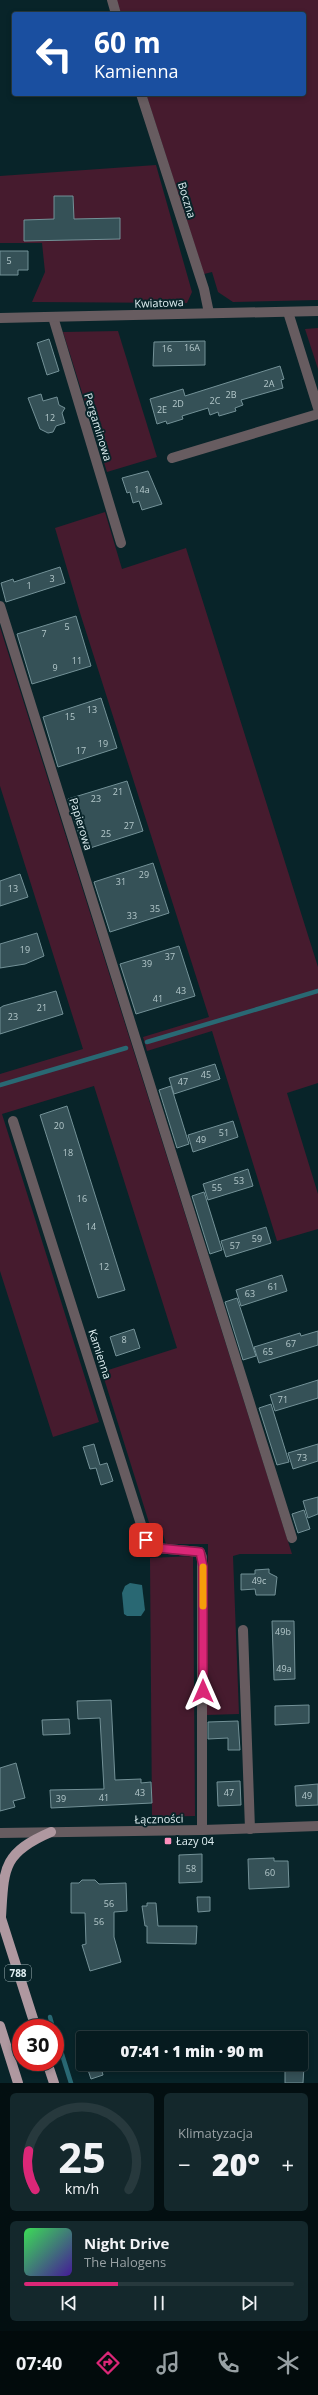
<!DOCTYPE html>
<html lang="pl">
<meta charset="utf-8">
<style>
:root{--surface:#061b1f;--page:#14282c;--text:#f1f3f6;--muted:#98a1a4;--line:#27393d;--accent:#db2777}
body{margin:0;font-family:"Open Sans",sans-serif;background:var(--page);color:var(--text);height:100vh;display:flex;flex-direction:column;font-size:15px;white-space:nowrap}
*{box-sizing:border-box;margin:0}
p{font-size:13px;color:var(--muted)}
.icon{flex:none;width:22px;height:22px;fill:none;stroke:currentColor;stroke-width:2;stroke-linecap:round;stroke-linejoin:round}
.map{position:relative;height:2083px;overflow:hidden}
.details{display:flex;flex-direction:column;gap:10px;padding:10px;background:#030f11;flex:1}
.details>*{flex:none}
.banner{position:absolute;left:12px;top:12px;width:294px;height:84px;border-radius:4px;box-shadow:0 2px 6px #0003,0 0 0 1px var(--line);background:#1a4fa0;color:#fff;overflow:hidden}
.speed{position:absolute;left:12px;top:2019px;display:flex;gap:8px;font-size:20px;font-weight:700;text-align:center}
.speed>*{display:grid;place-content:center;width:52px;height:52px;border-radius:50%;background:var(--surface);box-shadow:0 2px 6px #0003,0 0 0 1px var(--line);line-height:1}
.speed .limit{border:6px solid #d22;background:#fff;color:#111}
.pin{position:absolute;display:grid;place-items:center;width:34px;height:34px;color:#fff;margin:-17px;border-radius:8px;box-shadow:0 2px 6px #0006}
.me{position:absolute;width:44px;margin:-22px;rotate:0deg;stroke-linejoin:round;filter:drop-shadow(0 0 3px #0008)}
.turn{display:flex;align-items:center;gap:14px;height:84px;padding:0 16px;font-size:18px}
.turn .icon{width:52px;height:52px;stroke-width:2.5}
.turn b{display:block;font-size:28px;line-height:34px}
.big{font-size:30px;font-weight:800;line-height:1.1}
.details .card{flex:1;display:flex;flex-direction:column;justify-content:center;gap:6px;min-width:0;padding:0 14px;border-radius:6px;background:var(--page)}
.details .dial{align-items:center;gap:0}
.dial svg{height:104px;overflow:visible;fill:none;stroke:var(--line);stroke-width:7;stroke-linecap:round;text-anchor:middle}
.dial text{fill:var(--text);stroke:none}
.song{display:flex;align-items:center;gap:12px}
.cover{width:48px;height:48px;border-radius:6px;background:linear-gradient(135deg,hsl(130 70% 55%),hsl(260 70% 35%))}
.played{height:4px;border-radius:2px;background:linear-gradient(90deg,var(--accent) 35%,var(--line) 35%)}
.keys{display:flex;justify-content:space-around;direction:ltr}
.heat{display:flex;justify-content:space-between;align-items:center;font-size:22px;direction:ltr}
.details .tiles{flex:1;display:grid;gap:10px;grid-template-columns:1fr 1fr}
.card:last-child{grid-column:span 2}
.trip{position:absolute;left:76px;top:2031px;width:232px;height:40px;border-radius:4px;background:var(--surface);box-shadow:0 2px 6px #0003,0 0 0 1px var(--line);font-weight:800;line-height:40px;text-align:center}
.tab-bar{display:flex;height:64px;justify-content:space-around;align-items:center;background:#020b0c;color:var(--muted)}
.tab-bar .icon{width:28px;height:28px}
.tab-bar .on{color:var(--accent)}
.tab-bar b{font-size:18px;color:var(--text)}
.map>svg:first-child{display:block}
.green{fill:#461b2e}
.water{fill:#296873}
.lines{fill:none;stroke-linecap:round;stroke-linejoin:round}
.stream{stroke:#296873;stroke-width:4.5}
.building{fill:#355157;stroke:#739197}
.minor{stroke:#675c60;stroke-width:10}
.major{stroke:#af98a0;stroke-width:10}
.route-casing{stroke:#8e194d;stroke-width:10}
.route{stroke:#db2777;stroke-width:7}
.slow{stroke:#f59e0b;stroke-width:7}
.poi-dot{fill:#fe8ebc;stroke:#082429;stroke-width:1.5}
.labels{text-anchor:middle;stroke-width:4;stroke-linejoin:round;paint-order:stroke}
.number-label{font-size:9px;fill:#b4c8cb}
.shield{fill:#082429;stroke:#9eb2b6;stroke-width:1}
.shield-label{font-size:10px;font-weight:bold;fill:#dfeff2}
.street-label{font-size:11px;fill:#dfeff2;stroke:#082429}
.poi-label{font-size:11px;fill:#dfeff2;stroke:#082429;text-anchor:start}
</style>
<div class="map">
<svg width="318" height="2083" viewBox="0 0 318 2083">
<rect width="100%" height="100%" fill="#082429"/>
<g class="green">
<path d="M116,0H318V300L233,302L218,292L212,272L204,274L146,94H304V14H121Z"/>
<path d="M156,165L192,292L187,303L32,302L45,272L42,243H0V176Z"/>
<path d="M318,328V369L305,329Z"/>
<path d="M118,331L157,457L107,472L63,332Z"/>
<path d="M105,512L122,569L186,548L318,967V1083L287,1093L318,1194V1229L277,1241L212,1031L147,1051L143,1037L209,1017L81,616L55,528Z"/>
<path d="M0,627L292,1554H240L233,1556L239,1714L206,1715L208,1544H166L161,1528L151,1529L102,1372L177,1348L94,1086L2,1114L99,1422L53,1437L0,1271V1074L83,1049L0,786Z"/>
<path d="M193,1556L195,1816L152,1817L150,1558Z"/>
</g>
<path class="water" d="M130,1583L142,1585L145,1610L141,1616H127L124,1614L122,1593L125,1586Z"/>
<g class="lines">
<g class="stream">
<path d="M147,1042L318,991"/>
<path d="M0,1085L126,1048"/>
<path d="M50,2017L53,2028"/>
<path d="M55,2033L56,2036"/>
<path d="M60,2048L71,2083"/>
</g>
</g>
<g class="building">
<path d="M54,196H73L74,219L120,218V239L24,241V220L54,219Z"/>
<path d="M0,251H28V270H18V275H0Z"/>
<path d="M49,339L59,371L47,375L37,343Z"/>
<path d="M205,341V365L153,366L154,342Z"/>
<path d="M280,366L284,379L281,380L283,388L241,400L243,405L235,408L236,411L219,416L218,412L210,415L208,408L182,416L183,419L167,424L166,421L157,424L150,399L183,389L185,396Z"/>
<path d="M41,394L43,401L57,397L59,405L65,408L62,413L65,423L56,426L53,432L48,433L40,429L28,398Z"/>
<path d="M148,471L162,504L142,510L139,501L133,503L130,492L127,493L122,478Z"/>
<path d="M60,567L65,583L6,602L1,583L13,579L14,582Z"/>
<path d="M76,616L91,666L32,684L17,634Z"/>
<path d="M101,698L117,748L58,767L43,717Z"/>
<path d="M127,781L143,831L84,850L68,799Z"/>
<path d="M153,863L169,913L110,932L94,882Z"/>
<path d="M20,874L28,897L0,906V881Z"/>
<path d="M37,933L44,956L25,964L0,968V944Z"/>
<path d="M179,946L195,996L136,1014L120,964Z"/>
<path d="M56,991L63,1014L0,1034V1008L3,1006Z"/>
<path d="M215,1064L220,1079L174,1094L169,1078Z"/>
<path d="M171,1086L189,1144L177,1148L159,1090Z"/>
<path d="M67,1106L125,1290L98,1298L40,1115Z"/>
<path d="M233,1121L238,1137L193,1152L188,1135Z"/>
<path d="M248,1169L253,1186L208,1200L203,1184Z"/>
<path d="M204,1192L222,1250L210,1254L192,1196Z"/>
<path d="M266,1227L271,1243L226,1257L221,1241Z"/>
<path d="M282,1275L287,1291L241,1306L236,1290Z"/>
<path d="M237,1298L256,1356L243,1360L225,1302Z"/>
<path d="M134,1329L140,1348L116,1356L110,1337Z"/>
<path d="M318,1331V1345L259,1363L254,1347L300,1333L301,1336Z"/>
<path d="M318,1380V1398L275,1411L270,1395Z"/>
<path d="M271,1404L289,1462L277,1465L259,1408Z"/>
<path d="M94,1444L100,1465L107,1463L113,1481L101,1485L96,1468L90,1469L83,1447Z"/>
<path d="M318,1444V1461L293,1469L288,1453Z"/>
<path d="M318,1497V1514L308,1518L303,1501Z"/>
<path d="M304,1510L310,1529L298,1533L292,1514Z"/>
<path d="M269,1569V1573L277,1577L275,1595H256L255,1589L241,1590V1574H255V1570Z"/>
<path d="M272,1621H294L295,1679L274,1680Z"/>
<path d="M111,1700L115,1780L141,1779V1783L151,1782L152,1803L51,1808L50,1790L104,1789L100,1718L78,1719L77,1701Z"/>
<path d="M309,1705V1723L275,1725V1706Z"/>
<path d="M69,1719L70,1734L43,1735L42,1720Z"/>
<path d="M238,1721L240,1750H228V1738L208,1739V1722Z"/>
<path d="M16,1763L25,1798L13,1801L15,1807L0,1811V1768Z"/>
<path d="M240,1781L241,1805L218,1806L217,1782Z"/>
<path d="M318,1784V1805L296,1806L295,1786Z"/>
<path d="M202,1854V1882L179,1883V1855Z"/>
<path d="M274,1858V1861H288L289,1887L249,1889L248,1859Z"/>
<path d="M82,1880H95L99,1884L126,1883L127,1911L114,1912V1937L121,1962L90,1971L82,1945L86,1944L85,1913H71V1883H79Z"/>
<path d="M197,1897H210V1911L198,1912Z"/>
<path d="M147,1903H156L158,1926H197L196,1944L147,1943V1926H145L142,1906H147Z"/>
<path d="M86,2064H100L103,2075L91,2079Z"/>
<path d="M285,2065L304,2066L303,2083H285Z"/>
</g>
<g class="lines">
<g class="minor">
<path d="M112,0L116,14"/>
<path d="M141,94L204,289L209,313"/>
<path d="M288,312L318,408"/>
<path d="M53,317L121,543"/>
<path d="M0,318L318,311"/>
<path d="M172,458L318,414"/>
<path d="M0,606L292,1538"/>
<path d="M13,1121L146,1540L157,1548L200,1552L202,1557V1830"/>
<path d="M243,1630L250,1829"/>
<path d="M0,1833L202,1830L318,1826"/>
</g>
<g class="major">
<path d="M0,1915L36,2028"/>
<path d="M1,1917C4,1869 2,1853 51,1832"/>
<path d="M0,2026L18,2083"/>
<path d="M47,2062L54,2083"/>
</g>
</g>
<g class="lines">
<g class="route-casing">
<path id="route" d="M146,1540L157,1548L200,1552L203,1566V1691"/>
</g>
<use href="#route" class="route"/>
<path class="slow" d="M203,1567V1606"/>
</g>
<rect class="poi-dot" x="164" y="1837" width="8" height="8" rx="2"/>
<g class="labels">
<g class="number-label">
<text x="9" y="264">5</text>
<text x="192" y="351">16A</text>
<text x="167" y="352">16</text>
<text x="269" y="387">2A</text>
<text x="231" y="398">2B</text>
<text x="215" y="404">2C</text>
<text x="178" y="407">2D</text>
<text x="162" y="413">2E</text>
<text x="50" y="421">12</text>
<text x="142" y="493">14a</text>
<text x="52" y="582">3</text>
<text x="29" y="589">1</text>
<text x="67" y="630">5</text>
<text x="44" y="637">7</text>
<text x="77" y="664">11</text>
<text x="55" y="671">9</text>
<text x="92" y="713">13</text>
<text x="70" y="720">15</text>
<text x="103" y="747">19</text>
<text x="81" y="754">17</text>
<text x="118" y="795">21</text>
<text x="96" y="802">23</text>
<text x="129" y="829">27</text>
<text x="106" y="837">25</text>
<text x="144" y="878">29</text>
<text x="121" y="885">31</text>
<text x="13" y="892">13</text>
<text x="155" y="912">35</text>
<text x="132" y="919">33</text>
<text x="25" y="953">19</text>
<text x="170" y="960">37</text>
<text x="147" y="967">39</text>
<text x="181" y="994">43</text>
<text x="158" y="1002">41</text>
<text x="42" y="1011">21</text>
<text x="13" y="1020">23</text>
<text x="206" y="1078">45</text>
<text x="183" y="1085">47</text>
<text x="59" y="1129">20</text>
<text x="224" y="1136">51</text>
<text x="201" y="1143">49</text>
<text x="68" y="1156">18</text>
<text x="239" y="1184">53</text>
<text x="217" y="1191">55</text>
<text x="82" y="1202">16</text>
<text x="91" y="1230">14</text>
<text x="257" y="1242">59</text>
<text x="235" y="1249">57</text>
<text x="104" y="1270">12</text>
<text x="273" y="1290">61</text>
<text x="250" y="1297">63</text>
<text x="124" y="1343">8</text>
<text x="291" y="1347">67</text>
<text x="268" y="1355">65</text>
<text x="283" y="1403">71</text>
<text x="302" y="1461">73</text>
<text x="259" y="1584">49c</text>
<text x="283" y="1635">49b</text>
<text x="284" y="1672">49a</text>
<text x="140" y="1796">43</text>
<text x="229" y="1796">47</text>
<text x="307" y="1799">49</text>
<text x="104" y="1801">41</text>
<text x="61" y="1802">39</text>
<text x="191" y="1872">58</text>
<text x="270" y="1876">60</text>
<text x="109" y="1907">56</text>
<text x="99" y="1925">56</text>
</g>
<rect class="shield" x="5" y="1965" width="26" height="16" rx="3"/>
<g class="shield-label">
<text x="18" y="1977">788</text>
</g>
<g class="street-label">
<text transform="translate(187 200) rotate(73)" y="4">Boczna</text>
<text transform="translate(159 303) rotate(-2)" y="4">Kwiatowa</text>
<text transform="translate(98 427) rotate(73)" y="4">Pergaminowa</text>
<text transform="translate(81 824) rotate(73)" y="4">Papierowa</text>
<text transform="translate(100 1354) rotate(72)" y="4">Kamienna</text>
<text transform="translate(159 1819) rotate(-1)" y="4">Łączności</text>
</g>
<g class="poi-label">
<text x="176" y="1845">Łazy 04</text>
</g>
</g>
</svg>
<div class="speed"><div class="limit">30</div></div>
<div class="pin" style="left:146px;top:1540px;background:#d93025"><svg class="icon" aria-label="arrive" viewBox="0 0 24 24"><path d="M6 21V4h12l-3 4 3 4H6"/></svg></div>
<svg class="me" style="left:203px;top:1691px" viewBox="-20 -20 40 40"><path d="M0-17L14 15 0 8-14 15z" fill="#db2777" stroke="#fff" stroke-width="4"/></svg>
<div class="trip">07:41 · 1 min · 90 m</div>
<div class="banner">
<div class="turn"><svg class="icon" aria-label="left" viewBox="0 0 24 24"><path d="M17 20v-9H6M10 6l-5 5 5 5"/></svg><div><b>60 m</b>Kamienna</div></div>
</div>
</div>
<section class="details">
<div class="tiles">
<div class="card dial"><svg viewBox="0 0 100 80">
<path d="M14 69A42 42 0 1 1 86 69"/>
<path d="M14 69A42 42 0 0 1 9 39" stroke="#db2777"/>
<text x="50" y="56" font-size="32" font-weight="700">25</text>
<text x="50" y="72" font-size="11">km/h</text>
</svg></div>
<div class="card"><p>Klimatyzacja</p>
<div class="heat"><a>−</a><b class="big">20°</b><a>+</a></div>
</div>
<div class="card">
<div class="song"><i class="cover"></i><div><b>Night Drive</b><p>The Halogens</p></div></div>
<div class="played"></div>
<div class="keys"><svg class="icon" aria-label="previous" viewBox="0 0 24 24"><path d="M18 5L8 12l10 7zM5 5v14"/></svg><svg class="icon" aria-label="pause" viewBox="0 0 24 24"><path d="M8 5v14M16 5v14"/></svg><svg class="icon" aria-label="next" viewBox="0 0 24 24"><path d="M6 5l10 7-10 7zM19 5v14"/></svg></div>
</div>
</div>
</section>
<nav class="tab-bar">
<b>07:40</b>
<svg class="icon on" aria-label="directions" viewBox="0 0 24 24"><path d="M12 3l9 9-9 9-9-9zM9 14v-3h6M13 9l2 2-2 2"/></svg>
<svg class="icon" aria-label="music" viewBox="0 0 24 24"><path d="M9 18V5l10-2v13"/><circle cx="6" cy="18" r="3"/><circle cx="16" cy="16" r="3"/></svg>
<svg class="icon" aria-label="phone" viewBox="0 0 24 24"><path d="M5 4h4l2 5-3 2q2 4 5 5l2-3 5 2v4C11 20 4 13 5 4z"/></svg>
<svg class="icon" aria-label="climate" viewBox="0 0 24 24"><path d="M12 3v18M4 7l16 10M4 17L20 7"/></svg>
</nav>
